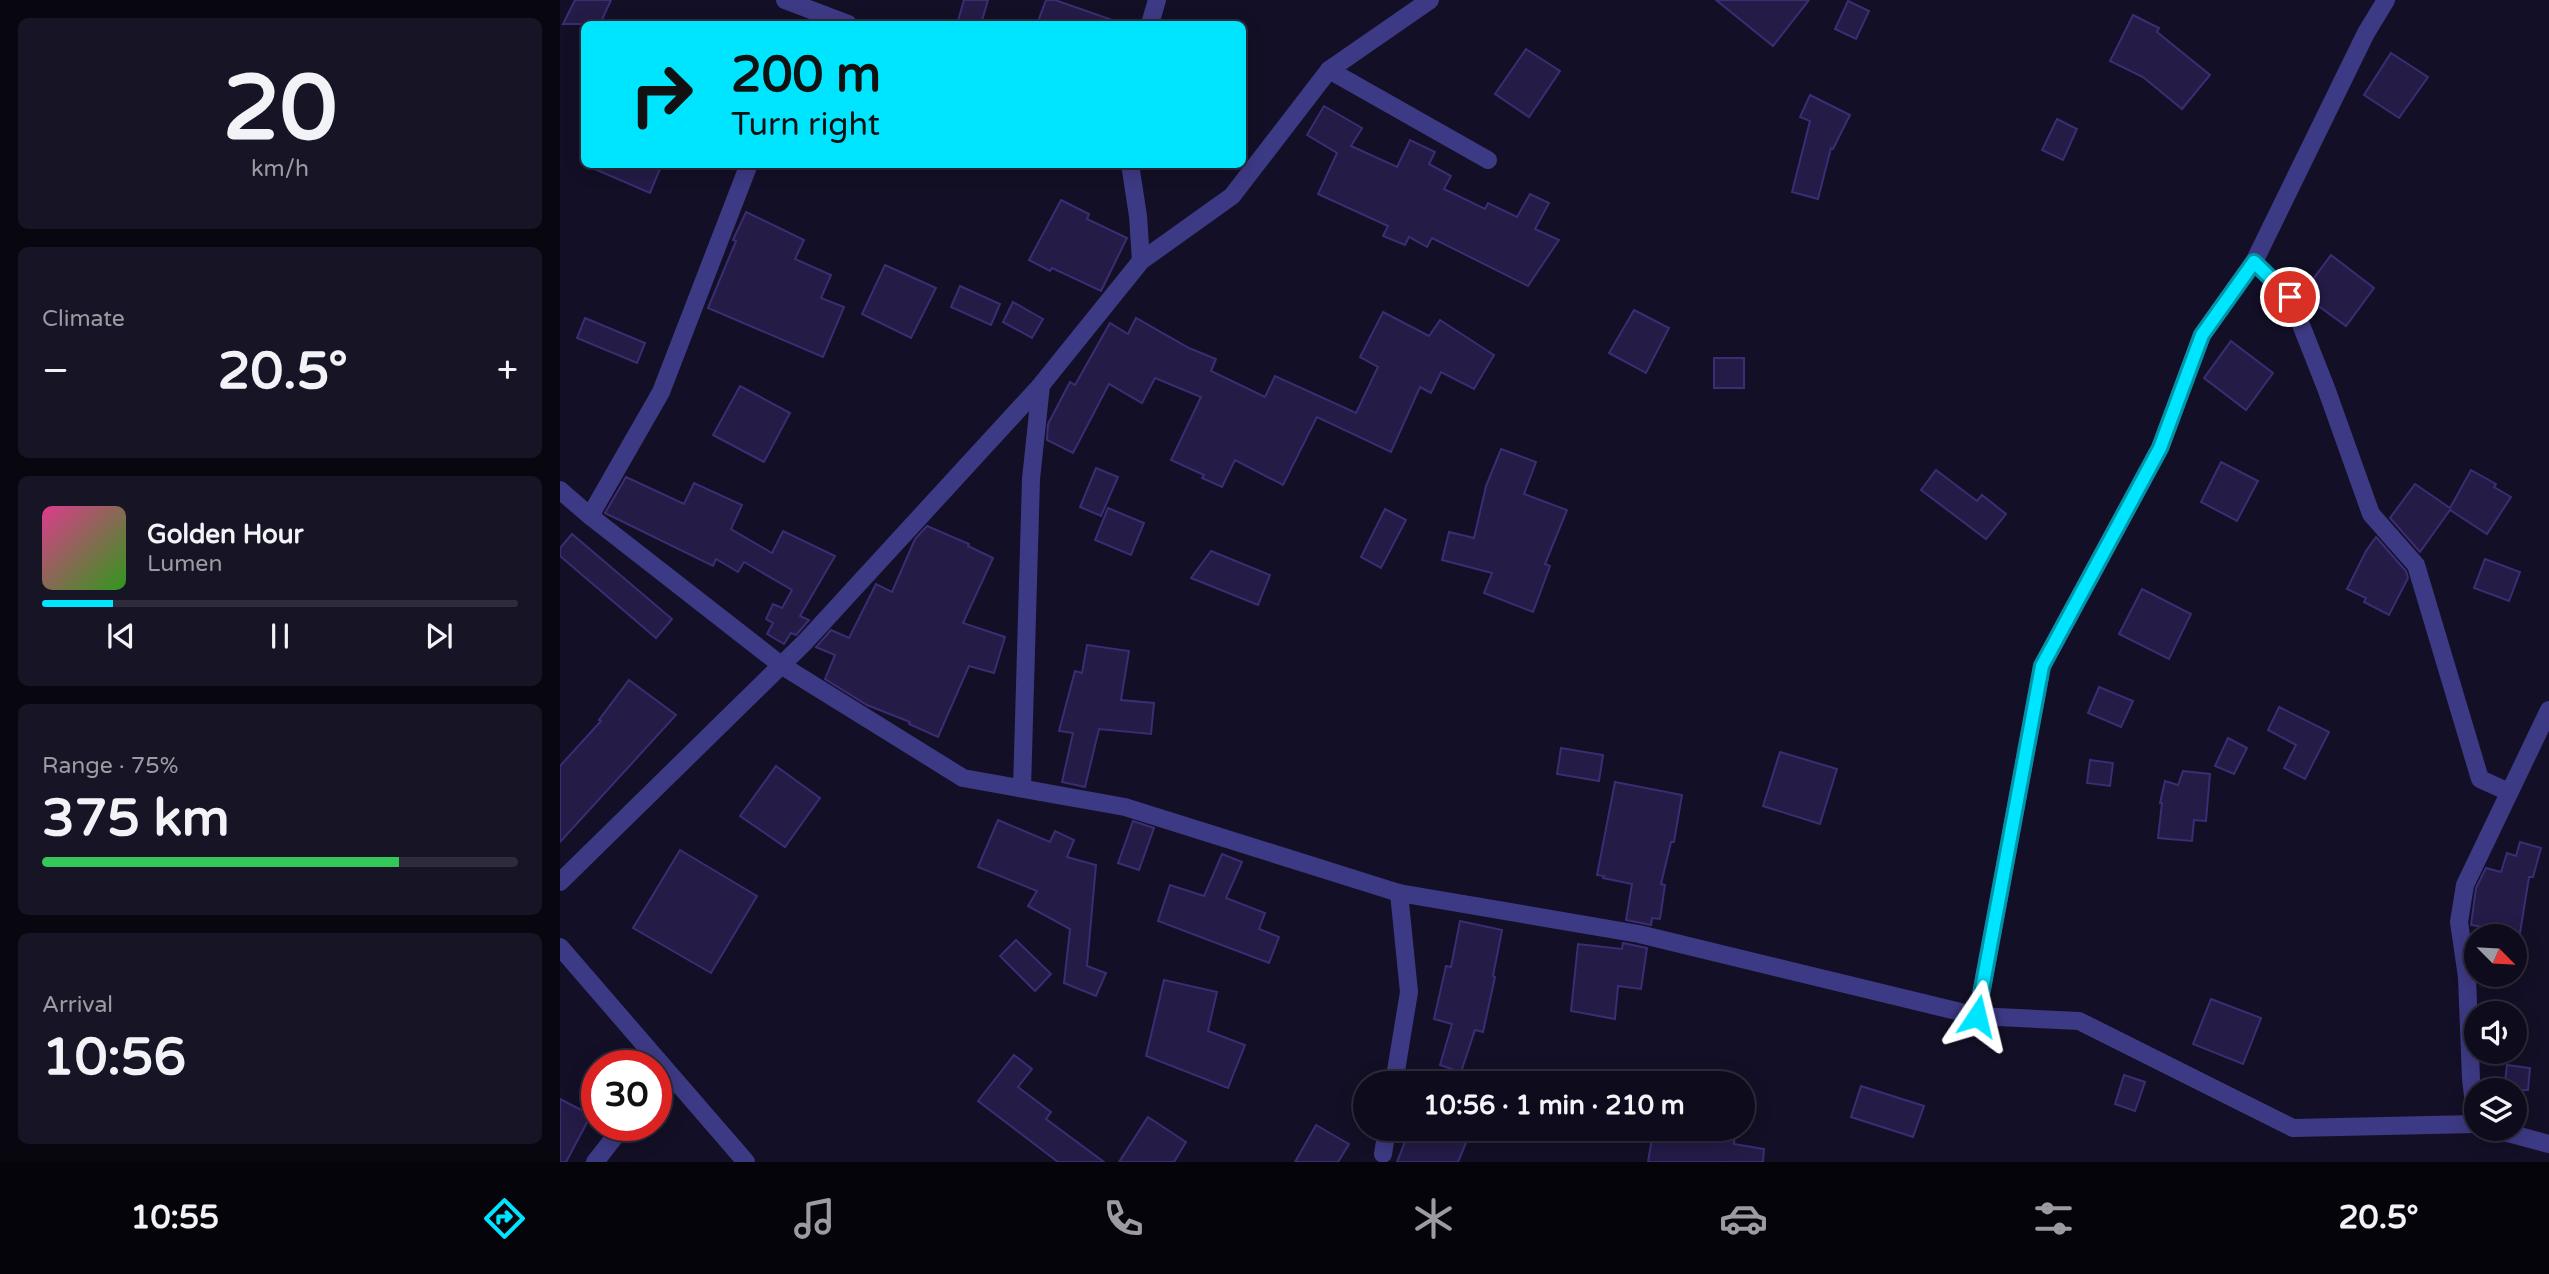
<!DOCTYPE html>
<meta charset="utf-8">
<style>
:root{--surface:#0e0b1c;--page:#171425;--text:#f1f3f6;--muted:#9b9ba3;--line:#2e2b3b;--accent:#00e5ff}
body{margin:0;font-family:"Varela Round",sans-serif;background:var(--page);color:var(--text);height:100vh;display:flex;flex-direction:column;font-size:26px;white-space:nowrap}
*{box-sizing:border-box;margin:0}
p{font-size:23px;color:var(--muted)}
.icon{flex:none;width:38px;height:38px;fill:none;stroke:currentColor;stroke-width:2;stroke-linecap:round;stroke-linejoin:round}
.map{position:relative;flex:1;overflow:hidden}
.panel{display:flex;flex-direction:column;gap:18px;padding:18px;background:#08060f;width:560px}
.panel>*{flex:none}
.hud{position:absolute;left:21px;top:21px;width:665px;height:147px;border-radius:10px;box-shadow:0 4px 18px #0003,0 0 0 2px var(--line);background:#00e5ff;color:#111;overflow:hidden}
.needle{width:46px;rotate:114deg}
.buttons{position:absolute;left:1904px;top:924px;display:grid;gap:14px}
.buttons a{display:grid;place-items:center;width:63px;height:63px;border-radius:50%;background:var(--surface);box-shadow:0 4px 18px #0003,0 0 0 2px var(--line);font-size:35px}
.speed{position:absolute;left:21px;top:1050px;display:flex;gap:14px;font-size:35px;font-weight:700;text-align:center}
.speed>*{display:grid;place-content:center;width:91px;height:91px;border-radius:50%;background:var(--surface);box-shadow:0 4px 18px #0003,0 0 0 2px var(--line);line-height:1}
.speed .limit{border:10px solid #d22;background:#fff;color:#111}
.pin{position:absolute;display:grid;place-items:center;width:60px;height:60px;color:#fff;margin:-30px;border:4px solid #fff;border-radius:50%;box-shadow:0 2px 7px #0007}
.me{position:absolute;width:77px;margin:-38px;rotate:10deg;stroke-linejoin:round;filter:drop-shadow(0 0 5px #0008)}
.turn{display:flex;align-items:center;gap:24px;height:147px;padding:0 35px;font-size:32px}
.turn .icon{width:91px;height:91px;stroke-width:2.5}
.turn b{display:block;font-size:49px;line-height:60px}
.big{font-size:52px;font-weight:700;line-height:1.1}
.panel .tile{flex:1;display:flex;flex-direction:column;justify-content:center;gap:10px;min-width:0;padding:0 24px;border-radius:10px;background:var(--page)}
.panel .dial{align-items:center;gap:0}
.dial b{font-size:91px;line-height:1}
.song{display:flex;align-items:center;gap:21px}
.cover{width:84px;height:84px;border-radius:10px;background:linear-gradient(135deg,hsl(330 70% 55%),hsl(110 70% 35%))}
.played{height:7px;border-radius:4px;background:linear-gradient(90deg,var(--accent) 15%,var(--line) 15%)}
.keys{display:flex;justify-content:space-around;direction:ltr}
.heat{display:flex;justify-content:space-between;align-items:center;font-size:38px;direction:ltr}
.charge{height:10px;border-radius:5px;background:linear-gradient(90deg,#34c759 75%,var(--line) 0)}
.trip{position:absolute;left:793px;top:1071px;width:402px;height:70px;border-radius:35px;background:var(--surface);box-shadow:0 4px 18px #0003,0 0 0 2px var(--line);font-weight:700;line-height:70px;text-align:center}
.dock{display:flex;height:112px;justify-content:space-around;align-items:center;background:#06040b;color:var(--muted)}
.dock .icon{width:49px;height:49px}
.dock .selected{color:var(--accent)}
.dock b{font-size:32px;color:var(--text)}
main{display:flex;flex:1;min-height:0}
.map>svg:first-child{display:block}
.building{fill:#241b47;stroke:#3b2d73;stroke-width:2}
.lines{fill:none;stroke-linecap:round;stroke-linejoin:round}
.minor{stroke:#3d3a85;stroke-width:18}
.route-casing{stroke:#0095a6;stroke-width:18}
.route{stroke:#00e5ff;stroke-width:12}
</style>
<main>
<section class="panel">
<div class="tile dial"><b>20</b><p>km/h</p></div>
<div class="tile"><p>Climate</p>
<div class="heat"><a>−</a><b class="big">20.5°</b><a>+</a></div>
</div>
<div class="tile">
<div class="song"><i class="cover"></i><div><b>Golden Hour</b><p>Lumen</p></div></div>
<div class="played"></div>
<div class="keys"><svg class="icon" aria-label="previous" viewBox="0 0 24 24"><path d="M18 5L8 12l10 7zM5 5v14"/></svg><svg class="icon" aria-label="pause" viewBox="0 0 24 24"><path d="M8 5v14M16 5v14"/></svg><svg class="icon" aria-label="next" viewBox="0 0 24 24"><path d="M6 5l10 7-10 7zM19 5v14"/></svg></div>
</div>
<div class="tile"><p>Range · 75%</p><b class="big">375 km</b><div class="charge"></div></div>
<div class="tile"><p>Arrival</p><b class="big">10:56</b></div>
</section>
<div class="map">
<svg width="1989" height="1162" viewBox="0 0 1989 1162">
<rect width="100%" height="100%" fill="#130f26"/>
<g class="building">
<path d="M15,0H51L40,24H3Z"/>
<path d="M404,0H428L421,24H397Z"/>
<path d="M486,0H495L555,21V24H477Z"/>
<path d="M1156,0H1249L1213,46Z"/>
<path d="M1288,1L1309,11L1296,39L1275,29Z"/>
<path d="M1573,15L1599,28L1597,32L1650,75L1622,109L1583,77L1550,61Z"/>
<path d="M966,49L1000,71L969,117L935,94Z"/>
<path d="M1831,53L1868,77L1839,118L1804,95Z"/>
<path d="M1250,95L1290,115L1273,149L1271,148L1258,199L1232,192L1250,121L1240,117Z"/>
<path d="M764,106L802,128L791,146L837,167L850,140L875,152L869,164L891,176L884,189L925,209L928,203L957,217L970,194L989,203L975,229L999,240L968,286L872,238L867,247L849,237L845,245L823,236L828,226L758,194L777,153L747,135Z"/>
<path d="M1497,119L1517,129L1503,160L1482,150Z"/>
<path d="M23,164H102L90,193Z"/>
<path d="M501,200L529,214L527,219L567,238L541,291L492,268L490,271L469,260Z"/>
<path d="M186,212L244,240L235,259L271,275L261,298L284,307L263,357L148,308L176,241L173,240Z"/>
<path d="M1771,255L1814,288L1786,326L1742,294Z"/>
<path d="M325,265L376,288L351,338L302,314Z"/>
<path d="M400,286L440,304L431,325L391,307Z"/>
<path d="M453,302L483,319L472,338L443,322Z"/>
<path d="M1074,310L1109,328L1086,373L1049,353Z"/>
<path d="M823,312L869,336L880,320L934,355L914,389L881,372L871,393L860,387L831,452L757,417L723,485L675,460L662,487L642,478L644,475L611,460L641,397L595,378L582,403L549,384L513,453L487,440L488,424L510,382L515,385L550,323L568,334L576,318L629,348L656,359L651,371L705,397L715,376L796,413L818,367L800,357Z"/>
<path d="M25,318L85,343L77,363L17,338Z"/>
<path d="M1671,341L1713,373L1686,410L1644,378Z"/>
<rect x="1154" y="358" width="30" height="30"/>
<path d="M180,386L230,413L204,462L153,435Z"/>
<path d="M941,449L976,462L964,494L1007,510L985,564L990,566L973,612L924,593L932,573L882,560L889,532L914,538L926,486Z"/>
<path d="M1661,462L1698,481L1677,521L1641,502Z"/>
<path d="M536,468L558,477L541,516L520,507Z"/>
<path d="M1376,470L1417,501L1422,495L1446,514L1426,539L1361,490Z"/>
<path d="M1911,470L1936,484L1934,487L1951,497L1927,534L1890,510L1860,552L1830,518L1855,484L1890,508Z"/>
<path d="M66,477L124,504L134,483L182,505L171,529L212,553L223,531L275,556L240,616L249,620L236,635L231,633L224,644L207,634L213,623L206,619L213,604L222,608L232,590L184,562L178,572L156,559L153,566L45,513Z"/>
<path d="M548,508L584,523L571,555L535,540Z"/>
<path d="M825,509L846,520L821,568L801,557Z"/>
<path d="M367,526L409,544L408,546L433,558L403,623L445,637L434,673L409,666L378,737L349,724L350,722L307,705L265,679L275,655L256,647L271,630L289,638L316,584L332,592L355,539Z"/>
<path d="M12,534L112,619L96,638L0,556V548Z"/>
<path d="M1816,537L1846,571L1848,578L1829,615L1804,602L1806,598L1787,589L1806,551Z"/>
<path d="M651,551L710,575L698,605L631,578Z"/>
<path d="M1925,559L1960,572L1949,601L1914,588Z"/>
<path d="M1582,589L1631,614L1609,659L1559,634Z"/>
<path d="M527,645L569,651L561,700L594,703L591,734L539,729L525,787L502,782L513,733L499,731L515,671L522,673Z"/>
<path d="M69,680L116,715L0,842V766L41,721L39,720Z"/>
<path d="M1539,687L1573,701L1561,727L1528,713Z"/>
<path d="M1719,707L1769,732L1745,779L1724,768L1736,745L1708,730Z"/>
<path d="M1668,738L1687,748L1674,774L1655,766Z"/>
<path d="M1001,748L1043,755L1039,781L997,774Z"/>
<path d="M1220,752L1277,769L1260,824L1203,806Z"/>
<path d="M1530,760L1553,763L1550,786L1527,783Z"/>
<path d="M216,766L260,798L225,847L180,816Z"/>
<path d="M1623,771L1650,774L1646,821L1634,820L1632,841L1598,838L1602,803H1600L1605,781L1618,785Z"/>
<path d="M1055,782L1122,795L1114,842H1111L1101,884L1105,885L1100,919L1092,918L1091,925L1066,920L1072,884L1043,878L1044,876L1037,875Z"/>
<path d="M438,820L490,842L495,831L514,840L507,857L536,865L527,966L546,973L536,996L504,983L510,929L468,906L477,891L418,867Z"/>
<path d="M573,821L594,828L579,870L558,863Z"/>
<path d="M1960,842L1981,848L1973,877H1969L1960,933L1911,925L1916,888L1926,868L1941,872L1947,853L1956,856Z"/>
<path d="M120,850L197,896L151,973L73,928Z"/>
<path d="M662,854L682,862L666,898L705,913L699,929L719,937L709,963L598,921L610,885L644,896Z"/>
<path d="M900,921L942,930L933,976L935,977L923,1032L915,1030L901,1072L880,1065L892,1024L874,1019L886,966L891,967Z"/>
<path d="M456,940L491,974L475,991L440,956Z"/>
<path d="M1063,943L1087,948L1081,989L1058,986L1055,1019L1011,1011L1018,944L1062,949Z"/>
<path d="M604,980L657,992L648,1031L685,1045L668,1088L586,1056Z"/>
<path d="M1651,999L1701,1018L1683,1064L1633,1044Z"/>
<path d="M454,1055L472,1069L458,1087L491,1112L486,1119L544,1162H498L418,1101Z"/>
<path d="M1947,1065L1970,1068L1968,1090H1944Z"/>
<path d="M1564,1075L1585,1082L1575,1111L1555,1104Z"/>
<path d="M1301,1086L1364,1106L1353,1137L1291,1117Z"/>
<path d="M0,1099L31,1115L6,1162H0Z"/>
<path d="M588,1117L626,1142L614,1162H559Z"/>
<path d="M756,1125L789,1144L778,1162H735Z"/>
<path d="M850,1129H885L908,1138L898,1162H837Z"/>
<path d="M1150,1129H1175L1174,1144L1204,1149L1203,1162H1088L1093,1132L1148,1141Z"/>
</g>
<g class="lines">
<g class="minor">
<path d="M225,0L288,24"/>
<path d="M590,24L597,0"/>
<path d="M769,70L928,160"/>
<path d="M570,164L578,216L581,261"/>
<path d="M1694,262L1730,297L1766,388L1811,514L1856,565L1920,779L1949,792"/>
<path d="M0,490L30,516L221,665L403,778L565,807L839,893L1079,934L1417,1016L1519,1021L1733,1128L1916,1124"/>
<path d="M30,516L101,392L189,164"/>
<path d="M462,788L471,479L481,385"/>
<path d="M0,882L245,642L481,385L581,261L672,196L769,70L870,0"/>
<path d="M0,947L186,1162"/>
<path d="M1417,1016L1482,666L1600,448L1642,335L1694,262L1806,33L1826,0"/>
<path d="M834,1083L849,992L839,893"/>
<path d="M1916,1121L1911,1079L1907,977L1899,922L1905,885L1989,710"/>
<path d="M1933,1129L1989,1144"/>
<path d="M823,1154L827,1129"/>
<path d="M35,1162L64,1125"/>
</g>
</g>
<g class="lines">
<g class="route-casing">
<path id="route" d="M1417,1016L1482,666L1600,448L1642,335L1694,262L1730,297"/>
</g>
<use href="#route" class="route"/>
</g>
</svg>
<div class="buttons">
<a><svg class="needle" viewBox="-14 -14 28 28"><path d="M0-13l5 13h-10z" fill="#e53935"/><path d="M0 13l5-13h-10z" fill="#9b9ba3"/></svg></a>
<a><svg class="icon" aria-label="sound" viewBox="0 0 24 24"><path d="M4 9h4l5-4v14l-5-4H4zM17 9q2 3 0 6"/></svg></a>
<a><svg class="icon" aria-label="layers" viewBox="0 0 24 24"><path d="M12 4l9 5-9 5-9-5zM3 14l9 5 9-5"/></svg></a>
</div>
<div class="speed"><div class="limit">30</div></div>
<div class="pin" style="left:1730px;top:297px;background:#d93025"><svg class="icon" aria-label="arrive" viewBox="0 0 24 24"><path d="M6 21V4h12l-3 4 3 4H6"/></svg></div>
<svg class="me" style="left:1417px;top:1016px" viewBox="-20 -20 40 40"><path d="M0-17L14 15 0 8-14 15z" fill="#00e5ff" stroke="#fff" stroke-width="4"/></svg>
<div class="trip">10:56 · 1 min · 210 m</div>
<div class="hud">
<div class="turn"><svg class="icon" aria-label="right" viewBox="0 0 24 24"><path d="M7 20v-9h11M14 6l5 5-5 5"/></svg><div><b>200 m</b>Turn right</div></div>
</div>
</div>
</main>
<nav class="dock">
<b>10:55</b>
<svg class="icon selected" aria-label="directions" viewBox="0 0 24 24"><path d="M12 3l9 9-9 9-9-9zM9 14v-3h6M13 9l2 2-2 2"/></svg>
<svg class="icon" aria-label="music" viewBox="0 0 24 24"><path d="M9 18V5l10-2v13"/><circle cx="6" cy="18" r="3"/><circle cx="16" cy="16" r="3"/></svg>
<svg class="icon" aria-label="phone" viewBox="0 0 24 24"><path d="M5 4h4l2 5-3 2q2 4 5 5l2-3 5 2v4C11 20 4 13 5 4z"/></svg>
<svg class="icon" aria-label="climate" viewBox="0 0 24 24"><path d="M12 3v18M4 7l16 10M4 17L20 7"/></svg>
<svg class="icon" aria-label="car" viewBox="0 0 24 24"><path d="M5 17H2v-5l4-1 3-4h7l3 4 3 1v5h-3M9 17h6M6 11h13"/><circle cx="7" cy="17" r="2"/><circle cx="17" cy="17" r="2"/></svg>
<svg class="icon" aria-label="filters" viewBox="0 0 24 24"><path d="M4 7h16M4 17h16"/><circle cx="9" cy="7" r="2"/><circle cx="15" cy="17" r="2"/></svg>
<b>20.5°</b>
</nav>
